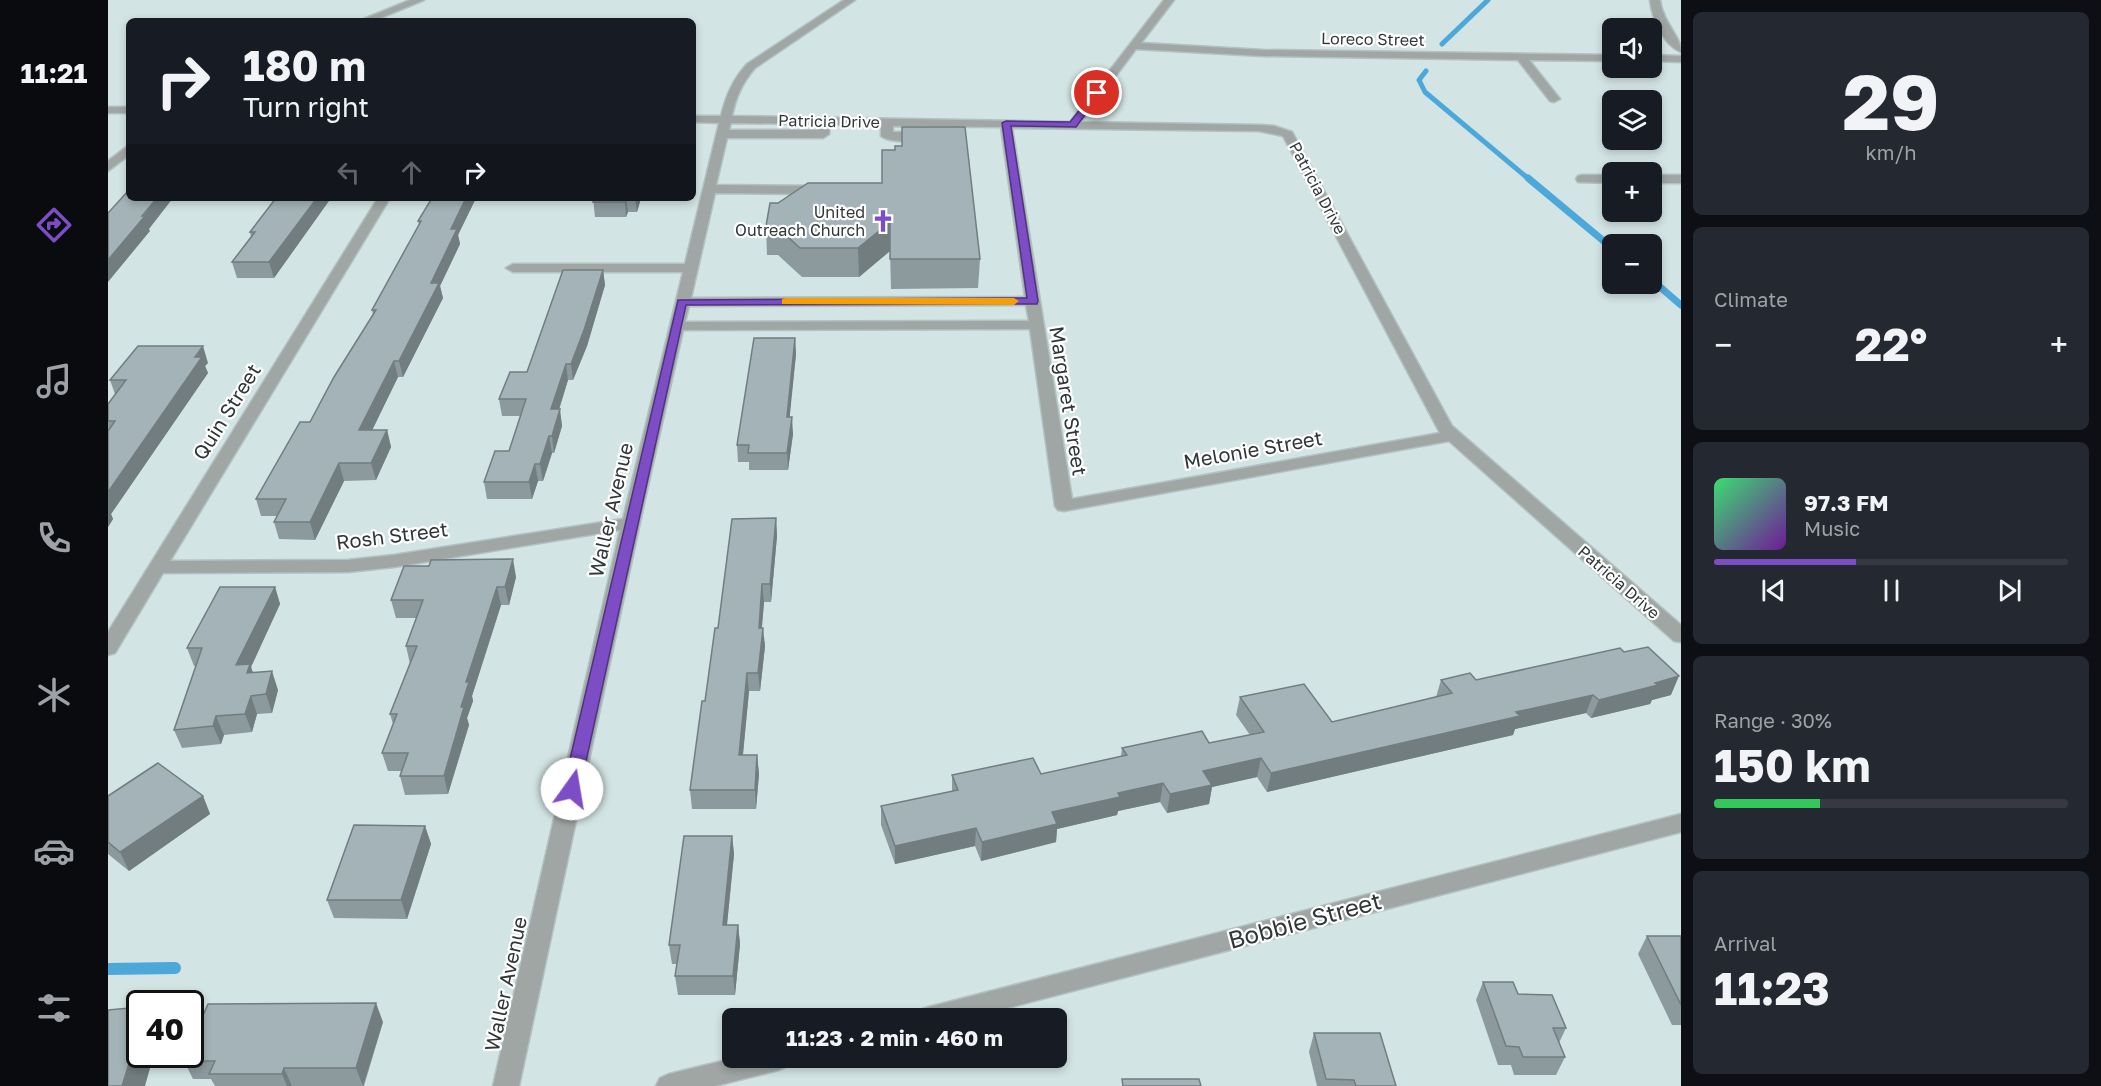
<!DOCTYPE html>
<meta charset="utf-8">
<style>
:root{--surface:#171b24;--page:#242831;--text:#f1f3f6;--muted:#9ea1a6;--line:#363941;--accent:#7c4dc5}
body{margin:0;font-family:"Golos Text",sans-serif;background:var(--page);color:var(--text);height:100vh;display:flex;flex-direction:column;font-size:22px;white-space:nowrap}
*{box-sizing:border-box;margin:0}
p{font-size:20px;color:var(--muted)}
.icon{flex:none;width:33px;height:33px;fill:none;stroke:currentColor;stroke-width:2;stroke-linecap:round;stroke-linejoin:round}
.map{position:relative;flex:1;overflow:hidden}
.details{display:flex;flex-direction:column;gap:12px;padding:12px;background:#0d0f14;width:420px}
.details>*{flex:none}
.banner{position:absolute;left:18px;top:18px;width:570px;height:183px;border-radius:9px;box-shadow:0 3px 9px #0003;background:#171b24;color:var(--text);overflow:hidden}
.tools{position:absolute;left:1494px;top:18px;display:grid;gap:12px}
.tools a{display:grid;place-items:center;width:60px;height:60px;border-radius:9px;background:var(--surface);box-shadow:0 3px 9px #0003;font-size:30px}
.speed{position:absolute;left:18px;top:990px;display:flex;gap:12px;font-size:30px;font-weight:700;text-align:center}
.speed>*{display:grid;place-content:center;width:78px;height:78px;border-radius:50%;background:var(--surface);box-shadow:0 3px 9px #0003;line-height:1}
.speed .limit{border:3px solid #111;border-radius:9px;background:#fff;color:#111}
.pin{position:absolute;display:grid;place-items:center;width:51px;height:51px;color:#fff;margin:-26px;border:3px solid #fff;border-radius:50%;box-shadow:0 2px 6px #0007}
.me{position:absolute;width:66px;margin:-33px;rotate:13deg;stroke-linejoin:round;filter:drop-shadow(0 0 4px #0008)}
.turn{display:flex;align-items:center;gap:21px;height:126px;padding:0 18px;font-size:27px}
.turn .icon{width:78px;height:78px;stroke-width:2.5}
.turn b{display:block;font-size:42px;line-height:51px}
.lanes{display:flex;align-items:center;height:57px;padding:0 18px;background:#0003;justify-content:center;gap:30px;direction:ltr}
.lanes .off{opacity:.35}
.big{font-size:45px;font-weight:700;line-height:1.1}
.details .tile{flex:1;display:flex;flex-direction:column;justify-content:center;gap:9px;min-width:0;padding:0 21px;border-radius:9px;background:var(--page)}
.details .dial{align-items:center;gap:0}
.dial b{font-size:78px;line-height:1}
.song{display:flex;align-items:center;gap:18px}
.cover{width:72px;height:72px;border-radius:9px;background:linear-gradient(135deg,hsl(140 70% 55%),hsl(280 70% 35%))}
.played{height:6px;border-radius:3px;background:linear-gradient(90deg,var(--accent) 40%,var(--line) 40%)}
.keys{display:flex;justify-content:space-around;direction:ltr}
.heat{display:flex;justify-content:space-between;align-items:center;font-size:33px;direction:ltr}
.charge{height:9px;border-radius:4px;background:linear-gradient(90deg,#34c759 30%,var(--line) 0)}
.trip{position:absolute;left:614px;top:1008px;width:345px;height:60px;border-radius:9px;background:var(--surface);box-shadow:0 3px 9px #0003;font-weight:700;line-height:60px;text-align:center}
main{display:flex;flex:1;min-height:0}
.tabs{display:flex;flex-direction:column;width:108px;justify-content:space-around;align-items:center;background:#090b0e;color:var(--muted)}
.tabs .icon{width:42px;height:42px}
.tabs .active{color:var(--accent)}
.tabs b{font-size:27px;color:var(--text)}
.map>svg:first-child{display:block}
.lines{fill:none;stroke-linecap:round;stroke-linejoin:round}
.stream-far2{stroke:#4da8da;stroke-width:5}
.stream-far1{stroke:#4da8da;stroke-width:7}
.stream{stroke:#4da8da;stroke-width:12}
.minor-casing{stroke:#b2c1c1;stroke-width:3}
.minor{fill:#9fa6a3;fill-rule:evenodd}
.wall{fill:#8c9a9d}
.shaded-wall{fill:#727d80}
.building{fill:#a3b3b7;stroke:#727d80;stroke-width:1.5}
.route{fill:#7c4dc5;stroke:#513280;stroke-width:1.5}
.slow{fill:#f59e0b}
.labels{text-anchor:middle;stroke-width:4.5;stroke-linejoin:round;paint-order:stroke}
.far-street-label{font-size:16px;fill:#303737;stroke:#fff}
.far-poi-label{font-size:16px;fill:#303737;stroke:#fff;text-anchor:end}
.street-label{font-size:20px;fill:#303737;stroke:#fff}
.near-street-label{font-size:24px;fill:#303737;stroke:#fff}
</style>
<main>
<nav class="tabs">
<b>11:21</b>
<svg class="icon active" aria-label="directions" viewBox="0 0 24 24"><path d="M12 3l9 9-9 9-9-9zM9 14v-3h6M13 9l2 2-2 2"/></svg>
<svg class="icon" aria-label="music" viewBox="0 0 24 24"><path d="M9 18V5l10-2v13"/><circle cx="6" cy="18" r="3"/><circle cx="16" cy="16" r="3"/></svg>
<svg class="icon" aria-label="phone" viewBox="0 0 24 24"><path d="M5 4h4l2 5-3 2q2 4 5 5l2-3 5 2v4C11 20 4 13 5 4z"/></svg>
<svg class="icon" aria-label="climate" viewBox="0 0 24 24"><path d="M12 3v18M4 7l16 10M4 17L20 7"/></svg>
<svg class="icon" aria-label="car" viewBox="0 0 24 24"><path d="M5 17H2v-5l4-1 3-4h7l3 4 3 1v5h-3M9 17h6M6 11h13"/><circle cx="7" cy="17" r="2"/><circle cx="17" cy="17" r="2"/></svg>
<svg class="icon" aria-label="filters" viewBox="0 0 24 24"><path d="M4 7h16M4 17h16"/><circle cx="9" cy="7" r="2"/><circle cx="15" cy="17" r="2"/></svg>
</nav>
<div class="map">
<svg width="1573" height="1086" viewBox="0 0 1573 1086">
<rect width="100%" height="100%" fill="#d2e4e3"/>
<g class="lines">
<g class="stream-far2">
<path d="M1334,44L1380,0"/>
<path d="M1318,71L1311,80L1317,92L1422,180"/>
</g>
<g class="stream-far1">
<path d="M1420,178L1504,248"/>
<path d="M1544,280L1573,305"/>
</g>
<path class="stream" d="M0,969L67,968"/>
<g class="minor-casing">
<g id="minor">
<path d="M302,0H316L265,21H251Z"/>
<path d="M736,0H747L647,68C634,83 628,97 624,116L962,122L1056,0H1066L1033,43L1155,50L1504,55V61L1421,60L1452,99L1446,102L1442,101L1410,60L1155,56L1028,49L973,122L1151,125L1166,126L1184,132L1344,426L1573,625V642L1566,641L1341,441L956,511L950,510L947,506L922,329L575,330L537,499L411,1086H385L512,530L286,567L240,572L55,573L7,653L0,655V632L270,198H282L62,561L240,560L286,555L515,519L575,272H405L398,268L405,264H577L611,123L585,122V116H613C618,95 625,79 639,64ZM623,123L711,124L710,130H621ZM722,125H773V136C782,143 814,143 823,136L817,132H785V126L893,127L917,297L583,298L607,193L715,194L721,190L715,186L608,185L619,138H715L721,134ZM904,128L1151,131L1175,136L1332,433L964,499ZM918,305L921,321L577,322L581,306Z"/>
<path d="M1542,0H1552C1555,23 1573,36 1573,52C1555,45 1544,18 1542,0Z"/>
<path d="M1544,55L1573,56V62L1544,61Z"/>
<rect x="0" y="107" width="21" height="6"/>
<path d="M21,145V155L0,171V161Z"/>
<path d="M1474,175H1504V183L1470,182L1468,179L1470,176Z"/>
<rect x="1544" y="175" width="29" height="8"/>
<path d="M1573,814V832L861,1018H808L812,1010L821,1007Z"/>
<path d="M627,1058H684L680,1066L671,1070L607,1086H548L552,1078L561,1074Z"/>
</g>
</g>
<use href="#minor" class="minor"/>
</g>
<g class="wall">
<path d="M168,198H223L166,278H129L124,262L143,237L142,232Z"/>
<path d="M324,198H368L350,235L352,244L332,286L335,298L295,377H290L264,430H279L283,447L268,480L236,481L207,540L171,539L166,522L169,516H153L148,499L202,422L265,315L264,310L311,225L310,221Z"/>
<path d="M485,198H533L529,212H520L518,217H487Z"/>
<path d="M670,203L872,259L870,288L783,289L782,251L751,277H694L670,255H659L658,226Z"/>
<path d="M495,270L497,285L479,346L465,380H460L451,409L454,426L446,453H444L435,481H430L424,499H379L376,482L401,451L412,416H394L391,399L419,372Z"/>
<path d="M687,338L688,354L681,417L685,434L680,470H641V462H630L629,445Z"/>
<path d="M100,363L97,366L100,373L3,514L5,519L0,527V404L7,394L2,380Z"/>
<path d="M668,518L669,536L663,602H656L654,628L657,646L652,691H641L635,755H649L651,774L648,809H584L582,790L610,628Z"/>
<path d="M408,577L401,605H393L364,696L365,701L359,718L361,725L340,794L297,795L292,776L293,771H280L274,753L285,724L282,714L302,664L298,646L308,618H288L283,600Z"/>
<path d="M167,587L172,604L143,667L145,673L170,690L164,713L149,714L144,732L116,735L113,744L74,748L66,730L88,666H86L79,648Z"/>
<path d="M1333,680H1368L1563,695L1544,700L1542,704L1483,718L1478,713L1407,729L1405,735L1159,792L1149,777L1104,787L1101,804L1059,813L1052,802L1010,811L1009,815L949,829L948,842L873,861L867,846L787,864L773,825V806L844,791V775L933,774L1013,756L1014,748L1101,743L1142,735L1128,715L1132,697L1224,722L1328,697Z"/>
<path d="M0,796H95L102,814L21,871L0,854Z"/>
<path d="M317,826L323,844L299,919L226,918L219,900Z"/>
<path d="M624,836L626,854L619,925H630L632,944L627,995H570L567,976L569,964H564L561,945Z"/>
<path d="M1539,936H1573V1025H1564L1530,954Z"/>
<path d="M1375,982L1410,994L1458,1028L1451,1043L1457,1057L1448,1075H1406L1403,1065H1390L1368,1000Z"/>
<path d="M275,1022L256,1086H107L103,1079H85L76,1061Z"/>
<path d="M1206,1033L1288,1086H1209L1201,1052Z"/>
</g>
<g class="shaded-wall">
<path d="M49,198H65L41,229L42,231L0,282V260Z"/>
<path d="M209,198H223L166,278L161,262Z"/>
<path d="M358,198H368L350,235L352,244L332,286L335,298L295,377L291,361L343,229Z"/>
<path d="M518,198L520,212L518,217L517,202Z"/>
<path d="M527,198H533L529,212Z"/>
<path d="M782,222V251L751,277L750,248Z"/>
<path d="M495,270L497,285L479,346L465,380L463,364Z"/>
<path d="M687,338L688,354L680,434L679,417Z"/>
<path d="M95,346L100,363L97,366L100,373L3,514L5,519L0,527V492Z"/>
<path d="M286,361L290,377L256,447L251,430Z"/>
<path d="M458,364L460,380L446,426L443,409Z"/>
<path d="M452,409L454,426L446,453L444,436Z"/>
<path d="M684,417L685,434L680,470L679,453Z"/>
<path d="M279,430L283,447L268,480L263,463Z"/>
<path d="M441,436L444,453L435,481L432,464Z"/>
<path d="M231,463L236,481L207,540L202,522Z"/>
<path d="M427,464L430,481L424,499L421,482Z"/>
<path d="M668,518L669,536L663,602L662,584Z"/>
<path d="M405,559L408,577L401,605L397,587Z"/>
<path d="M654,584L656,602L652,646L651,628Z"/>
<path d="M167,587L172,604L143,667L148,682L128,665Z"/>
<path d="M389,587L393,605L364,696L365,701L359,718L361,725L340,794L336,776L358,682Z"/>
<path d="M655,628L657,646L652,691L650,673Z"/>
<path d="M164,671L170,690L164,713L158,694Z"/>
<path d="M639,673L641,691L633,774L631,755Z"/>
<path d="M1571,676L1563,695L1544,700L1542,704L1483,718L1491,700L1547,683Z"/>
<path d="M1485,695L1478,713L1407,729L1405,735L1159,792L1163,773L1408,712Z"/>
<path d="M143,696L149,714L144,732L137,714Z"/>
<path d="M108,716L116,735L113,744L105,726Z"/>
<path d="M649,755L651,774L648,809L647,790Z"/>
<path d="M1153,758L1149,777L1104,787L1101,804L1059,813L1062,794L1095,771Z"/>
<path d="M1055,783L1052,802L1010,811L1009,815L949,829L948,842L873,861L874,842L944,812L1010,793Z"/>
<path d="M95,796L102,814L21,871L12,852Z"/>
<path d="M317,826L323,844L299,919L293,900Z"/>
<path d="M868,828L867,846L787,864V846Z"/>
<path d="M624,836L626,854L617,944L615,925Z"/>
<path d="M630,925L632,944L627,995L625,976Z"/>
<path d="M268,1003L275,1022L255,1086L248,1068Z"/>
<path d="M32,1028V1054H46L37,1086H14Z"/>
<path d="M176,1068L184,1086H179L174,1074Z"/>
</g>
<g class="building">
<path d="M794,127H857L872,259H782V222L750,248H692L668,226H658L662,203H670L700,183H774V150H787V146H794Z"/>
<path d="M21,190V198H49L34,216H37L0,260V213Z"/>
<path d="M168,198H209L161,262H124L147,232H142Z"/>
<path d="M324,198H358L343,229H349L323,283H331L291,361H286L251,430H279L263,463H231L202,522H166L178,499H148L192,422H202L226,377L268,310H264L313,221H310Z"/>
<path d="M487,198H518L517,202H485Z"/>
<path d="M455,270H495L476,330L463,364H458L443,409H452L444,436H441L432,464H427L421,482H376L387,451H401L418,399H391L402,372H419Z"/>
<path d="M646,338H687L679,417H684L679,453H640L641,445H629Z"/>
<path d="M30,346H95L87,357H94L0,492V431L7,421H0V404L18,380H2Z"/>
<path d="M668,518L662,584H654L651,628H655L650,673H639L631,755H649L647,790H582L594,701H597L607,628H610L624,519Z"/>
<path d="M405,559L397,587H389L358,682H361L353,707H356L336,776H292L300,753H274L289,714H282L309,646H298L315,600H283L296,566H321L323,560Z"/>
<path d="M112,587H167L128,665L142,664L139,673L164,671L158,694L143,696L137,714L108,716L105,726L66,730L94,648H79Z"/>
<path d="M1540,647L1571,676L1547,683L1550,685L1491,700L1485,695L1408,712L1412,716L1163,773L1153,758L1095,771L1104,785L1062,794L1055,783L1010,793L1012,797L944,812L949,824L874,842L868,828L787,846L773,806L850,790L844,775L925,758L933,774L1019,755L1014,748L1094,731L1101,743L1156,732L1132,697L1196,684L1224,722L1344,693L1333,680L1362,673L1368,680L1512,648L1516,652Z"/>
<path d="M50,763L95,796L12,852L0,842V796Z"/>
<path d="M246,825L317,826L293,900H219Z"/>
<path d="M576,836H624L615,925H630L625,976H567L572,945H561Z"/>
<path d="M1539,936H1573V1005Z"/>
<path d="M1375,982H1405L1410,994L1444,995L1458,1028H1445L1457,1057H1415L1411,1047L1398,1046Z"/>
<path d="M268,1003L248,1068H176L174,1074H101L107,1061H76L78,1054H82V1045L100,1004Z"/>
<path d="M32,1007V1028L14,1086H0V1010Z"/>
<path d="M1206,1033H1272L1288,1086H1248L1246,1080L1218,1079Z"/>
<path d="M1014,1079H1091L1093,1086H1015Z"/>
</g>
<path class="route" d="M986,92L993,93L968,127L903,126L930,301L929,304L578,305L472,789L469,794L464,795L458,794L455,789L570,300L919,298L894,123L898,121L962,122Z"/>
<path class="slow" d="M678,298H906L911,301L906,305L674,304V299Z"/>
<defs>
<g id="church-bare" transform="scale(1.8)"><path d="M-1.2-6h2.4v3.5h3.3v2.4h-3.3V6h-2.4V-.1h-3.3v-2.4h3.3Z" fill="#7c4dc5" stroke="#fff" stroke-width="2.5" paint-order="stroke"/></g>
</defs>
<g fill-rule="evenodd">
<use href="#church-bare" x="775" y="221"/>
</g>
<g class="labels">
<g class="far-street-label">
<text transform="translate(1265 39) rotate(1)" y="6">Loreco Street</text>
<text transform="translate(721 121) rotate(1)" y="6">Patricia Drive</text>
<text transform="translate(1210 188) rotate(62)" y="6">Patricia Drive</text>
<text transform="translate(1511 582) rotate(41)" y="6">Patricia Drive</text>
</g>
<g class="far-poi-label">
<text x="757" y="218">United<tspan x="757" dy="18">Outreach Church</tspan></text>
</g>
<g class="street-label">
<text transform="translate(960 401) rotate(81)" y="7">Margaret Street</text>
<text transform="translate(119 412) rotate(-58)" y="7">Quin Street</text>
<text transform="translate(1145 450) rotate(-10)" y="7">Melonie Street</text>
<text transform="translate(503 510) rotate(-77)" y="7">Waller Avenue</text>
<text transform="translate(284 536) rotate(-7)" y="7">Rosh Street</text>
<text transform="translate(398 984) rotate(-78)" y="7">Waller Avenue</text>
</g>
<g class="near-street-label">
<text transform="translate(1197 921) rotate(-15)" y="8">Bobbie Street</text>
</g>
</g>
</svg>
<div class="tools">
<a><svg class="icon" aria-label="sound" viewBox="0 0 24 24"><path d="M4 9h4l5-4v14l-5-4H4zM17 9q2 3 0 6"/></svg></a>
<a><svg class="icon" aria-label="layers" viewBox="0 0 24 24"><path d="M12 4l9 5-9 5-9-5zM3 14l9 5 9-5"/></svg></a>
<a>+</a>
<a>−</a>
</div>
<div class="speed"><div class="limit">40</div></div>
<div class="pin" style="left:989px;top:93px;background:#d93025"><svg class="icon" aria-label="arrive" viewBox="0 0 24 24"><path d="M6 21V4h12l-3 4 3 4H6"/></svg></div>
<svg class="me" style="left:464px;top:789px" viewBox="-20 -20 40 40"><circle r="19" fill="#fff"/><path d="M0-13L10 11 0 6-10 11z" fill="#7c4dc5"/></svg>
<div class="trip">11:23 · 2 min · 460 m</div>
<div class="banner">
<div class="turn"><svg class="icon" aria-label="right" viewBox="0 0 24 24"><path d="M7 20v-9h11M14 6l5 5-5 5"/></svg><div><b>180 m</b>Turn right</div></div>
<div class="lanes"><svg class="icon off" aria-label="left" viewBox="0 0 24 24"><path d="M17 20v-9H6M10 6l-5 5 5 5"/></svg><svg class="icon off" aria-label="ahead" viewBox="0 0 24 24"><path d="M12 20V5M6 11l6-6 6 6"/></svg><svg class="icon" aria-label="right" viewBox="0 0 24 24"><path d="M7 20v-9h11M14 6l5 5-5 5"/></svg></div>
</div>
</div>
<section class="details">
<div class="tile dial"><b>29</b><p>km/h</p></div>
<div class="tile"><p>Climate</p>
<div class="heat"><a>−</a><b class="big">22°</b><a>+</a></div>
</div>
<div class="tile">
<div class="song"><i class="cover"></i><div><b>97.3 FM</b><p>Music</p></div></div>
<div class="played"></div>
<div class="keys"><svg class="icon" aria-label="previous" viewBox="0 0 24 24"><path d="M18 5L8 12l10 7zM5 5v14"/></svg><svg class="icon" aria-label="pause" viewBox="0 0 24 24"><path d="M8 5v14M16 5v14"/></svg><svg class="icon" aria-label="next" viewBox="0 0 24 24"><path d="M6 5l10 7-10 7zM19 5v14"/></svg></div>
</div>
<div class="tile"><p>Range · 30%</p><b class="big">150 km</b><div class="charge"></div></div>
<div class="tile"><p>Arrival</p><b class="big">11:23</b></div>
</section>
</main>
